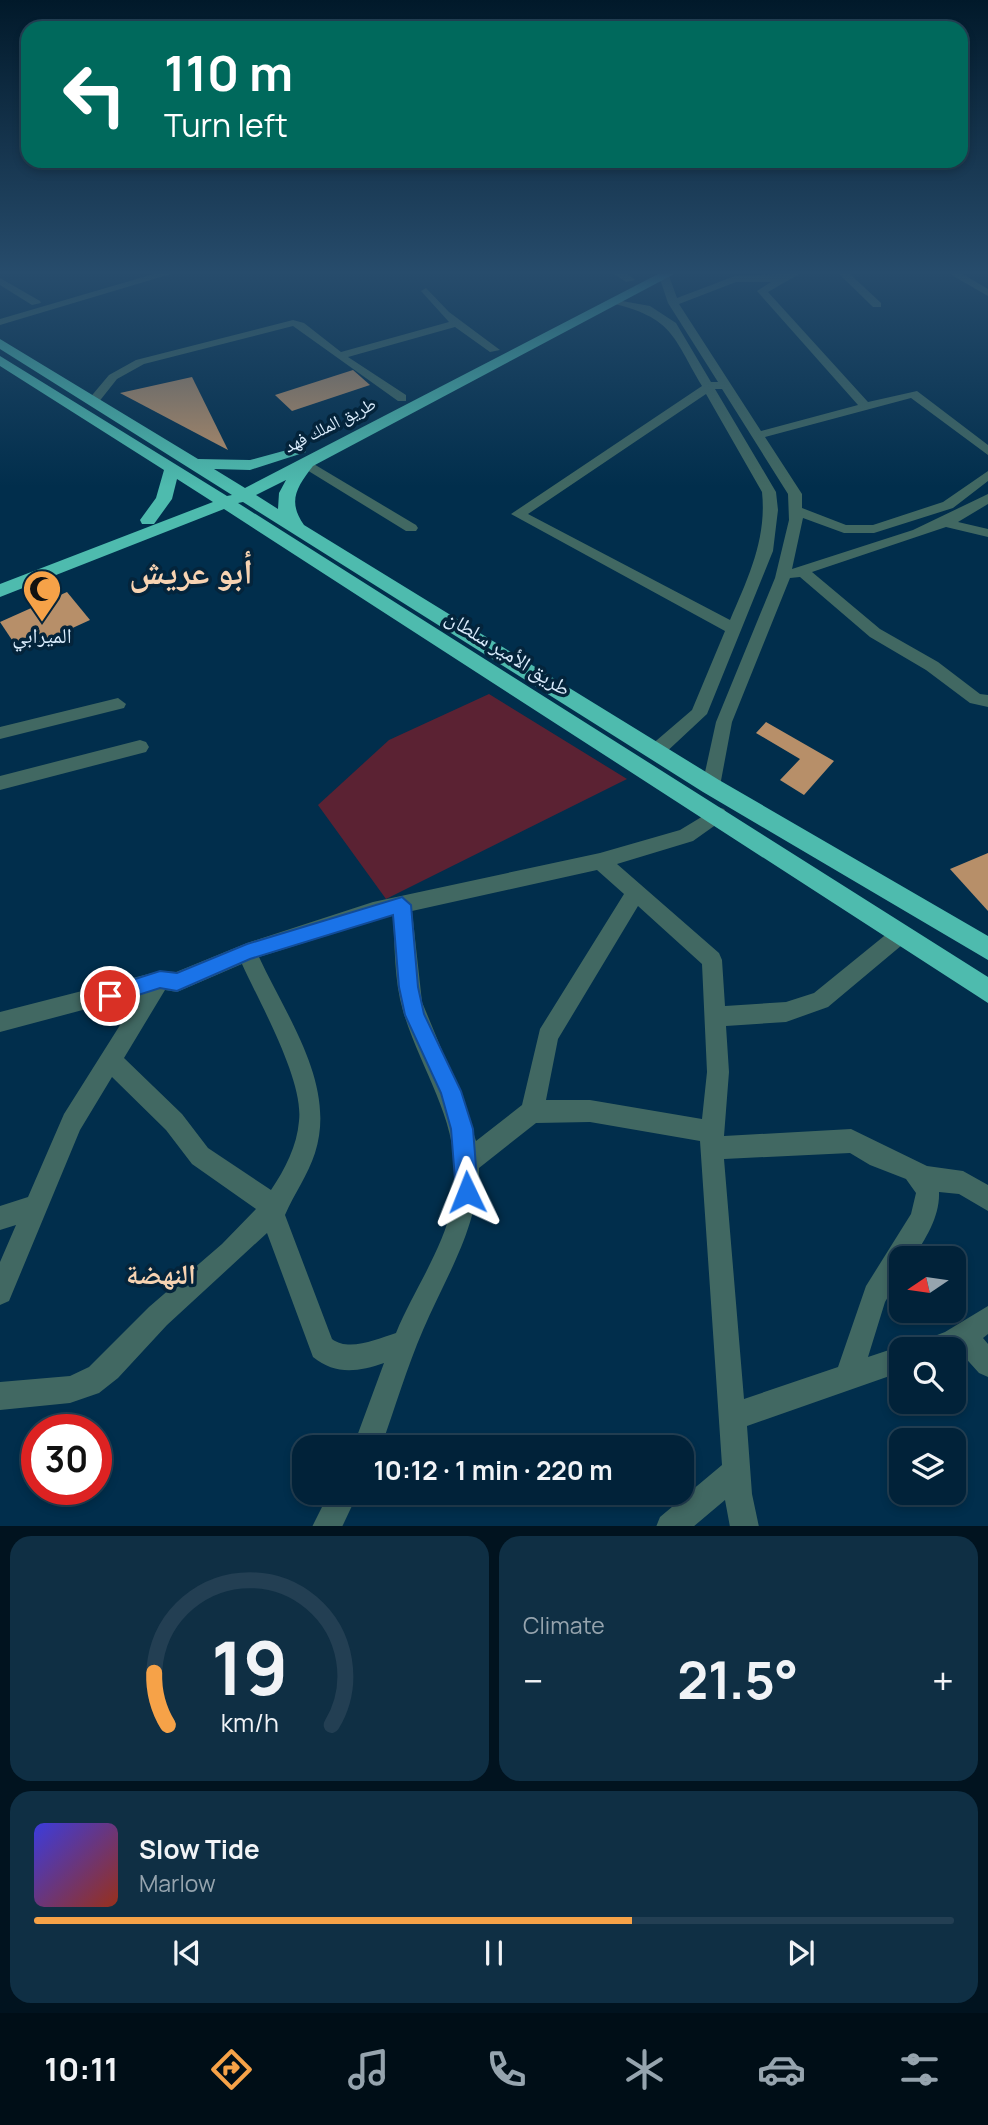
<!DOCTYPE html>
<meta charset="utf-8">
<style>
:root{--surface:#012239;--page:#0f2f44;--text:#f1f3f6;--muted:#96a4ae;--line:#233f53;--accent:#f6a248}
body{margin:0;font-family:Manrope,"Noto Naskh Arabic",sans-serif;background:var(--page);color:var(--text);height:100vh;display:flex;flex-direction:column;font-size:26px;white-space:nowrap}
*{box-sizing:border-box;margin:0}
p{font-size:23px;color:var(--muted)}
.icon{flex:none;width:38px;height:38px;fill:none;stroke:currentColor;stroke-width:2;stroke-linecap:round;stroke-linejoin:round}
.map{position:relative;height:1526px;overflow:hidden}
.sheet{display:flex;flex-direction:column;gap:10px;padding:10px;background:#01131f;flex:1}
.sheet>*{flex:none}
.guide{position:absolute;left:21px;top:21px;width:947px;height:147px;border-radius:21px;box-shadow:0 4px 10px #0003,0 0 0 2px var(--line);background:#00695c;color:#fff;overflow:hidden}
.needle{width:46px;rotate:257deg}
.buttons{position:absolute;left:889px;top:1246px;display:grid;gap:14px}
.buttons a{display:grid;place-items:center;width:77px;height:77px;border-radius:14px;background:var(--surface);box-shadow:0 4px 10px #0003,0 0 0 2px var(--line);font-size:35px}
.speed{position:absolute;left:21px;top:1414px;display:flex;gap:14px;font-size:35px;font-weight:700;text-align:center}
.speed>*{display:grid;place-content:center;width:91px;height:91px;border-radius:50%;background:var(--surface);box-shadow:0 4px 10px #0003,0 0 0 2px var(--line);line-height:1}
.speed .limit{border:10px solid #d22;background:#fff;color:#111}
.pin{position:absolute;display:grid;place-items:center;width:60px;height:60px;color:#fff;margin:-30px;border:4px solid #fff;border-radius:50%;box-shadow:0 2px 7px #0007}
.me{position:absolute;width:77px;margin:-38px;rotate:358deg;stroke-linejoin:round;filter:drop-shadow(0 0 5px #0008)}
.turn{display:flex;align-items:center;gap:24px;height:147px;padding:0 28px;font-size:32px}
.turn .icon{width:91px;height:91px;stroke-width:2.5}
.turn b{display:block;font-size:49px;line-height:60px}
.big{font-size:52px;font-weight:700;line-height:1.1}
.sheet .tile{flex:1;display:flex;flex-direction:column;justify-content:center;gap:10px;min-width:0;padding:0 24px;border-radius:21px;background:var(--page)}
.sheet .dial{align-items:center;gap:0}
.dial svg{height:182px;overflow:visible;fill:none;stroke:var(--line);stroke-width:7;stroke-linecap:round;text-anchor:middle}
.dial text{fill:var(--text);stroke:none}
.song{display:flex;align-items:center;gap:21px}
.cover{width:84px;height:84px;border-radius:10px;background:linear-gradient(135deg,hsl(240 70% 55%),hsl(10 70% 35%))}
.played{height:7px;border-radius:4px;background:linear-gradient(90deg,var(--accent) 65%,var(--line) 65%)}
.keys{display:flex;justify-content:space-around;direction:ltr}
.heat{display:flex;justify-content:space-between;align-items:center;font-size:38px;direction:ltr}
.sheet .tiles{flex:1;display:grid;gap:10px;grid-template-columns:1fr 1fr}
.tile:last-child{grid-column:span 2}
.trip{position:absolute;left:292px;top:1435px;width:402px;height:70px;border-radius:21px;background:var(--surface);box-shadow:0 4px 10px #0003,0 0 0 2px var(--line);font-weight:700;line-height:70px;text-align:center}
.tab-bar{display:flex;height:112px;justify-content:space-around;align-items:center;background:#000e17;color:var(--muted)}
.tab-bar .icon{width:49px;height:49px}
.tab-bar .current{color:var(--accent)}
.tab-bar b{font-size:32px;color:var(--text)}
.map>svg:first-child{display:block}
.green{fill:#5b2233}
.building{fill:#b78f69}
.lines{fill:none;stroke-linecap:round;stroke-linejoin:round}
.minor{fill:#416862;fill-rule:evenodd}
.highway{fill:#4ebbae;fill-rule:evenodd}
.route{fill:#1a73e8;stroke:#114b97;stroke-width:2}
.labels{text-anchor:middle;stroke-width:7;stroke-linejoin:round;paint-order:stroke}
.far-street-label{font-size:18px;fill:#dbedfd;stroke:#04243b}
.poi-label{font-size:21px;fill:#dbedfd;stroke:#04243b}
.street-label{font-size:21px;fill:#dbedfd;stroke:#04243b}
.near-neighbourhood-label{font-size:28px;font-weight:bold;fill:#f7d3b2;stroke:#04243b}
.town-label{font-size:35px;font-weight:bold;fill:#f7d3b2;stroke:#04243b}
</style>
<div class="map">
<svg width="988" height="1527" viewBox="0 0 988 1527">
<rect width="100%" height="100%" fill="#012e4c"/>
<path class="green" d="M489,694L627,779L386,899L318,805L389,740Z"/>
<g class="building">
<path d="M353,370L370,385L292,411L275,395Z"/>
<path d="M192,377L228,450L120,393Z"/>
<path d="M67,592L90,620L20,652L0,622Z"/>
<path d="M766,722L834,761L804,795L780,780L800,759L756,733Z"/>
<path d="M988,853V911L950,869Z"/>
</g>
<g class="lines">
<g class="minor">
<path d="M157,273H174L0,325V319Z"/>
<path d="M613,273H626L635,280L626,282Z"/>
<path d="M663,273L669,276L677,298L735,276L801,273L768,292L868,402L917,391L988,445V455L911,398L765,437L802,494V508L846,525H873L943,502L988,471V481L953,508L874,533H844L803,518L792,569L913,530L988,494V504L958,522L988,529V537L946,527L812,572L880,629L938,662L980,694L988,695V707L970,703L926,670L870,637L800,577L790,578L732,722L720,786L717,791H705L702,786L716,722L775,578L789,520L788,494L722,389H715L776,492L778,510L773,551L707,714L662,756H650L647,751L650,746L692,710L725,631L511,514L702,386C672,335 673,318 611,303V299L650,306L676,323L711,382H718L668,303L659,276ZM736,282H771L757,291L858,405L761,431L679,304ZM706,394L762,492C767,539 748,578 730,620L528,514Z"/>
<path d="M838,273H849L881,303V307H873Z"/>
<path d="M948,273H961L988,289V296Z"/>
<path d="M0,278L40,301L41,303L32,305L0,285Z"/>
<path d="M426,288L449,312L500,350L490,352L455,327L348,357L406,395V401H398L293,326L144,364L117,379L98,403L88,400L109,375L136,360L293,320L304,323L341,352L449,322L421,291Z"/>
<path d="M307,460L416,525L418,528L416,531H406L302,467V461Z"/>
<path d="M118,698L126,704L124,708L0,739V727Z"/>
<path d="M140,740L146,742L149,747L146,752L0,790V776Z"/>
<path d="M718,807L724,809L727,814L724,819L693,841L617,864L719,953L722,960L725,1006L786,1002L814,993L894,928L901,925L908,928L911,934L908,940L828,1007L786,1022L726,1026L729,1072L724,1136L851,1129L927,1166L963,1171L988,1185V1211L959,1194L939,1192C940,1216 926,1238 913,1258H901V1275L885,1302L868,1357L901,1346L910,1349H901V1372L747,1426L752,1494L759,1527H730L725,1500L693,1527H656L660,1517L722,1465L700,1141L590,1122L536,1123L479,1168C478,1229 446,1276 423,1330C407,1367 395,1408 381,1447H353L384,1363C358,1372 335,1375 313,1357L267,1233L167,1325L118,1378L99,1393L70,1403L0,1410V1382L70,1376L89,1367L149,1307L222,1244L256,1209L192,1164L166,1130L112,1077L80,1130L9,1301L0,1305V1262L16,1225L0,1230V1206L28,1197L64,1114L139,995L0,1032V1012L160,971L176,972L247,943L373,902L600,853L680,830ZM597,870L624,894L540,1029L522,1105L476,1141L465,1106L422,1002L412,911ZM638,906L702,964L707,1072L702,1119L590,1100H546L558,1039ZM393,915C395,947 394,980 403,1011C424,1080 466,1128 452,1205C443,1250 413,1291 396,1333C377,1339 349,1352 332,1339L285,1215C294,1194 308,1175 315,1153C337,1085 286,1016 259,957ZM242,964C259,1002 304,1080 299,1121C297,1146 285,1169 271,1190L208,1148L182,1114L124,1058L165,990L177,992ZM850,1153L870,1165L906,1179L916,1193L911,1214L866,1286L838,1367L744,1399L724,1159Z"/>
<path d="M988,1306V1334L983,1338L988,1344V1377L979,1373L961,1353L954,1356V1349H920L924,1340L945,1332Z"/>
<path d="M329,1493H358L342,1527H312Z"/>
</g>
<path class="highway" d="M660,273H676L313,466C297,487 287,501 304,525L719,780L988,936V960L703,792L243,502L238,503L988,977V1003L224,509L0,597V584L213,502L177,479L172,499L154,524H142L140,520L156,498L164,470L0,366V356L227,496L232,495L0,349V339L198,459L250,460L298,447L306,452L250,470L214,469L245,488ZM286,480L279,493L278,509L256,495Z"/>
</g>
<linearGradient id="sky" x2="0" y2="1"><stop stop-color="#01192a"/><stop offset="0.56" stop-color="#274c6c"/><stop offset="1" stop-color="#274c6c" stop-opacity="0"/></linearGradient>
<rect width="988" height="487" fill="url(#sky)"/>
<path class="route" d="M402,897L411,905L418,987L424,1014L461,1091L473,1129L478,1192L475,1200L467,1203L460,1200L456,1192L451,1129L441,1093L405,1015L399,987L393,915L250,959L177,991L160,988L110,1004L103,1002L100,996L103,989L110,987L160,971L177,973L247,944Z"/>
<defs>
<g id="mosque-pin" transform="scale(2.0125)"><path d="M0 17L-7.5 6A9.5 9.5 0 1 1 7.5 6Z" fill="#f6a248" stroke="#04243b"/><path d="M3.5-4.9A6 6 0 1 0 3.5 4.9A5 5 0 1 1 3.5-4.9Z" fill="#111"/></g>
</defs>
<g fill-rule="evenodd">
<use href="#mosque-pin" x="42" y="589"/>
</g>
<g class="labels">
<g class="far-street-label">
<text transform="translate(330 425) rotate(-27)" y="6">طريق الملك فهد</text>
</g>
<g class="poi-label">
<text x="42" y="643">الميرابي</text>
</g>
<g class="street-label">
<text transform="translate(508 653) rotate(32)" y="7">طريق الأمير سلطان</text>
</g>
<g class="near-neighbourhood-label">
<text x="161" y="1284">النهضة</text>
</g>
<g class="town-label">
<text x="191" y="584">أبو عريش</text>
</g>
</g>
</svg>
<div class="buttons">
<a><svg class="needle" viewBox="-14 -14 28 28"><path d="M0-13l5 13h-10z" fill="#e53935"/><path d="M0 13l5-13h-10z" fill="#96a4ae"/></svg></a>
<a><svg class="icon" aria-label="search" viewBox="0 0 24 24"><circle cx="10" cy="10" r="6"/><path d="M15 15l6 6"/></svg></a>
<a><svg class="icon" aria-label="layers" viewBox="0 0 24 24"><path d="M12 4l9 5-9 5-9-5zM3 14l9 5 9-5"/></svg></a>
</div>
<div class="speed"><div class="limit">30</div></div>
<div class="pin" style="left:110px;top:996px;background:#d93025"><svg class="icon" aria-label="arrive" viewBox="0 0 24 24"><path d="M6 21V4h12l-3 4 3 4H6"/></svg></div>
<svg class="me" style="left:467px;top:1192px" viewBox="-20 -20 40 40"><path d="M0-17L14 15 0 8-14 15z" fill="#1a73e8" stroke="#fff" stroke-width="4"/></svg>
<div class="trip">10:12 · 1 min · 220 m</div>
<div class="guide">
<div class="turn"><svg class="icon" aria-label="left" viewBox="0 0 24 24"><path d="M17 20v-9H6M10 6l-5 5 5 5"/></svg><div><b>110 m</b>Turn left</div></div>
</div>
</div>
<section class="sheet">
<div class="tiles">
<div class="tile dial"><svg viewBox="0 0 100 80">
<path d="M14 69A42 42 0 1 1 86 69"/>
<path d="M14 69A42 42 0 0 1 8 46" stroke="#f6a248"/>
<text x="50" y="56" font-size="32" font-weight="700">19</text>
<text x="50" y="72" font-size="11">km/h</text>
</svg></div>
<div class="tile"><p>Climate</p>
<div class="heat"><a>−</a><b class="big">21.5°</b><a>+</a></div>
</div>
<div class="tile">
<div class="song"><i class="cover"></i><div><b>Slow Tide</b><p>Marlow</p></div></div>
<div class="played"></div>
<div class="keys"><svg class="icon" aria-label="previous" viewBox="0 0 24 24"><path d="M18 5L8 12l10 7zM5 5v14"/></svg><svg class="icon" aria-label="pause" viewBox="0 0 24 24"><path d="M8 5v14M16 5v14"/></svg><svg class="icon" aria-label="next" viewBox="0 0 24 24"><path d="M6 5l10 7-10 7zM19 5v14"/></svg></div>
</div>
</div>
</section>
<nav class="tab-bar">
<b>10:11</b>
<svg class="icon current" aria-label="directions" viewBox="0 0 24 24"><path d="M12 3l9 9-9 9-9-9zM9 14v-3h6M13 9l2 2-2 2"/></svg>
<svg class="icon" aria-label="music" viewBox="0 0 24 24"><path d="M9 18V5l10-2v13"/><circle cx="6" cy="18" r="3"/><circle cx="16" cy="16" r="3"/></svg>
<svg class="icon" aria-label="phone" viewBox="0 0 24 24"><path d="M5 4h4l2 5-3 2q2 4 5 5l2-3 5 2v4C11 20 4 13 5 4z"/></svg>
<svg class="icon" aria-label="climate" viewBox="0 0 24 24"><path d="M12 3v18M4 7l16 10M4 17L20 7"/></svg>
<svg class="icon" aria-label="car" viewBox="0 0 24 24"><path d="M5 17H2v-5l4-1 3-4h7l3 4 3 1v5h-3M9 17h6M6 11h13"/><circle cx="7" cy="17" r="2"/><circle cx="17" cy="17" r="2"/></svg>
<svg class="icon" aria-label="filters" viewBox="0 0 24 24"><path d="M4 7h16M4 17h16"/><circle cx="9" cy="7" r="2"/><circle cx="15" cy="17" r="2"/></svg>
</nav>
